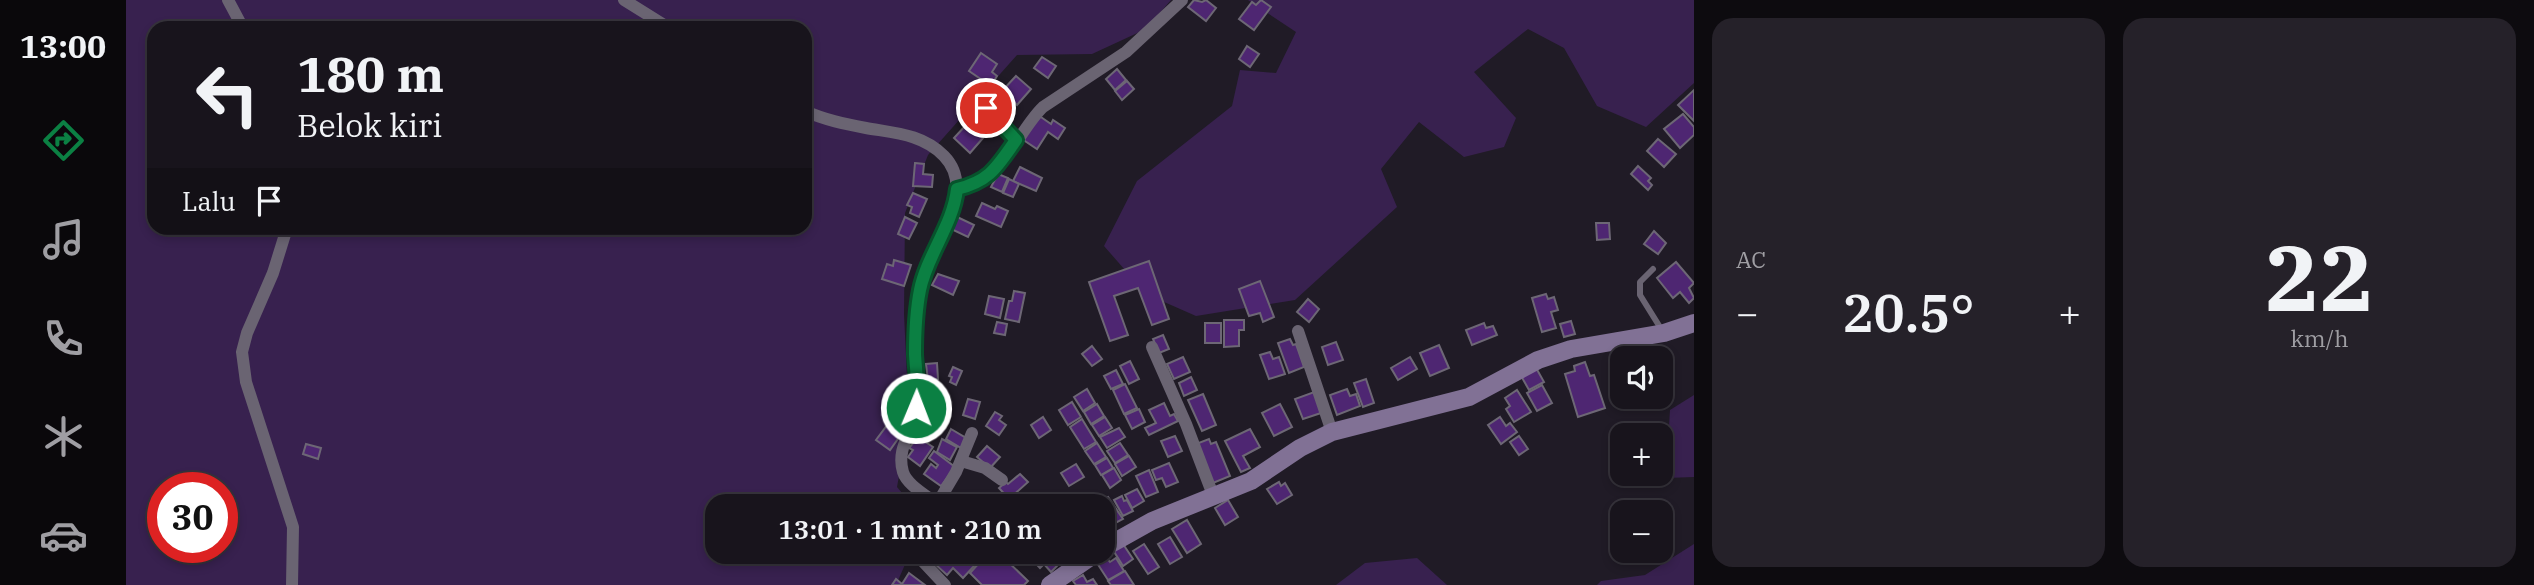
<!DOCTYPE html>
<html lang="id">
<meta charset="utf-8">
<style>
:root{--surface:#18141c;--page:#252129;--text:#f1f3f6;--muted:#9f9ea3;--line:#36333b;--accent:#0b8043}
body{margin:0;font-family:"IBM Plex Serif",serif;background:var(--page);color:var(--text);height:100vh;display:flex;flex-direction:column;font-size:26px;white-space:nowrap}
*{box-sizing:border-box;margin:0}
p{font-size:23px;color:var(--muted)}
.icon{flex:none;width:38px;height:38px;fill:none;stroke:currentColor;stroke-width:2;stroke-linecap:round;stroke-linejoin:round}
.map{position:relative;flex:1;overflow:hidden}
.panel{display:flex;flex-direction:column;gap:18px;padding:18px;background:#0d0b0f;width:840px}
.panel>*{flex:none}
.banner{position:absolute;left:21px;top:21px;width:665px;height:214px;border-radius:21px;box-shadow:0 4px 10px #0003,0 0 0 2px var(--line);background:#18141c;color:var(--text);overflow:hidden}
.tools{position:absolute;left:1484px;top:346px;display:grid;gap:14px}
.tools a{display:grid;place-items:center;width:63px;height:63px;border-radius:14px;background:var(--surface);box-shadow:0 4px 10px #0003,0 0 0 2px var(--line);font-size:35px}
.speed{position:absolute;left:21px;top:472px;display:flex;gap:14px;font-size:35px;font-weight:700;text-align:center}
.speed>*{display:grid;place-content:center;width:91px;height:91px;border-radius:50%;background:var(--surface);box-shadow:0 4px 10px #0003,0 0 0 2px var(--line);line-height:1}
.speed .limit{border:10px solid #d22;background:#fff;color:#111}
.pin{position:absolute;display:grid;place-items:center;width:60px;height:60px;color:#fff;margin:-30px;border:4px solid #fff;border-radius:50%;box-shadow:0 2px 7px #0007}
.me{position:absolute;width:77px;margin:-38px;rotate:1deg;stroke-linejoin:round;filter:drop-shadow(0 0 5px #0008)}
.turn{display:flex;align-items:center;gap:24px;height:147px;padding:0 35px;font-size:32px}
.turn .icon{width:91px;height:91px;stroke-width:2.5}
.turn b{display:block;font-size:49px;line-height:60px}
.then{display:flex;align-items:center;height:66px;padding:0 35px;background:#0003;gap:14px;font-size:26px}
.big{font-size:52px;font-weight:600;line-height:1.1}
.panel .tile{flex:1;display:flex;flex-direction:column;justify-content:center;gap:10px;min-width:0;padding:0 24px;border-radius:21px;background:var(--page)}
.panel .dial{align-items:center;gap:0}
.dial b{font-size:91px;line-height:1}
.heat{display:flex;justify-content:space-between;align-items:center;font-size:38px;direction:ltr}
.panel .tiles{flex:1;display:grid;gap:18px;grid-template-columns:repeat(2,1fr)}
.trip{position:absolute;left:579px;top:494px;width:410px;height:70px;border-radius:21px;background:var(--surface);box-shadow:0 4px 10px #0003,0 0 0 2px var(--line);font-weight:600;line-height:70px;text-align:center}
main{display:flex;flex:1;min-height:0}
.dock{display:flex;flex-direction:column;width:126px;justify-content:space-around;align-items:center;background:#0a080b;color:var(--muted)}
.dock .icon{width:49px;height:49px}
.dock .active{color:var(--accent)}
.dock b{font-size:32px;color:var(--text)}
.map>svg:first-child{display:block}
.green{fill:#38214f;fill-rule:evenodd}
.building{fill:#4e2672;stroke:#6d6775;stroke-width:2}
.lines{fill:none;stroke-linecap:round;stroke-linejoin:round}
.lane{stroke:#6a6472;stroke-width:6}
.street{stroke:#6a6472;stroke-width:12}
.secondary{stroke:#817195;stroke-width:18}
.route-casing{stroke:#07532c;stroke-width:18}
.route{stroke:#0b8043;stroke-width:12}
</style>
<main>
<nav class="dock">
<b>13:00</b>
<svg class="icon active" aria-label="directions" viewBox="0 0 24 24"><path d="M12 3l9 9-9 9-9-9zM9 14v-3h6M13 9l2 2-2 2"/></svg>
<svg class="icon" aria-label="music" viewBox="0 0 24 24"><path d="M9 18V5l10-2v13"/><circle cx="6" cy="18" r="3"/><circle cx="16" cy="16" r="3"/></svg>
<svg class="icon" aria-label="phone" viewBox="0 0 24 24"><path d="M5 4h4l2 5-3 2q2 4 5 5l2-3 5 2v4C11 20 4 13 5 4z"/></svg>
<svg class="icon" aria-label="climate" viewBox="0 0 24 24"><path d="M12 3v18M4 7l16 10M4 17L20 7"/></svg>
<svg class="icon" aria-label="car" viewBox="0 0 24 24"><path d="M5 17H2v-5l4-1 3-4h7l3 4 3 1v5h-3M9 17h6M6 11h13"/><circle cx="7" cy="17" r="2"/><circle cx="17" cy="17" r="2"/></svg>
</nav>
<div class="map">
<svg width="1568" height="585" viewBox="0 0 1568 585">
<rect width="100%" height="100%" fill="#201b26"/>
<g class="green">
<path d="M0,0H1045L1020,29L966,54L891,55L802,155L779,213L778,314L783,421L771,487L787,506H592V551H785L770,585H0ZM28,28H679V228H28ZM37,488H96V548H37Z"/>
<path d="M1122,0H1568V83L1520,127L1471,106L1438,48L1402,29L1348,72L1390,118L1378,147L1338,157L1293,122L1255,169L1271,207L1169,300L1070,316L1020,294L978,246L1011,181L1106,106L1114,70L1150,73L1170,32Z"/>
<path d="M1568,395V477L1540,478L1544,410Z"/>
<path d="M1568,544V585H1471L1475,581L1519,575Z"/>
<path d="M1291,558L1321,585H1210L1239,563Z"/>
</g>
<g class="building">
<path d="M1068,0L1076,2L1080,0L1090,8L1080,21L1062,7Z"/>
<path d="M1135,0L1145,7L1128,30L1113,19L1126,2L1130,5Z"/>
<path d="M1121,46L1133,54L1124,67L1113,59Z"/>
<path d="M855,53L871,64L866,72L871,76L865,86L843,71Z"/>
<path d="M916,57L930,66L922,78L908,68Z"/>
<path d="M991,69L1000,80L989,90L980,79Z"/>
<path d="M890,76L905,89L891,105L876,91Z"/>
<path d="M1001,81L1008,89L996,100L989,91Z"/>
<path d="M852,87L862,94L855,104L846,97Z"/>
<path d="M1568,90V121L1552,105Z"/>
<path d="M850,113L861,123L853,132L838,119L843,114L846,117Z"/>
<path d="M1557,114L1568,127V135L1554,148L1538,129Z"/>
<path d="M912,115L925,124L927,120L939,128L932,139L922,132L911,149L896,139Z"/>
<path d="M841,124L857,138L844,153L828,138Z"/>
<path d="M1532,139L1550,154L1538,167L1521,151Z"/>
<path d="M789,163L798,164L797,174L807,175L806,187L787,186Z"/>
<path d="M1512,166L1525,178L1522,181L1526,185L1522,190L1505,174Z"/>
<path d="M894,167L916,178L910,191L887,181Z"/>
<path d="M872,174L882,178L876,192L865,187Z"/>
<path d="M883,179L893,184L887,197L877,193Z"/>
<path d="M787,193L801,199L793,217L784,213L786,207L781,205Z"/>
<path d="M856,203L869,209L871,206L882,211L875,227L850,216Z"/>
<path d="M827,215L848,225L842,237L821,227Z"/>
<path d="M779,217L791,223L783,239L772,234Z"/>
<path d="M1470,223H1483L1484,239L1471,240Z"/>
<path d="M1528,231L1540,243L1532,254L1518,244Z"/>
<path d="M768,260L785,265L778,286L756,279L761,264L767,266Z"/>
<path d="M1023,261L1043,319L1026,325L1012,288L988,296L1002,335L984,341L963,282Z"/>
<path d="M1550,262L1568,283L1563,288L1568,298L1563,303L1554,292L1547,298L1531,278Z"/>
<path d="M812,274L833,281L827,295L806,285Z"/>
<path d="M1134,281L1148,317L1137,322L1134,313L1123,316L1113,289Z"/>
<path d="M888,291L899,293L893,322L879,319L883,301H886Z"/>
<path d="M1420,294L1422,299L1428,297L1432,310L1425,312L1430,328L1416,332L1406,298Z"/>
<path d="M863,296L878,299L874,318L859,314Z"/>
<path d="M1182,299L1193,309L1183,322L1171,312Z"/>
<path d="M1098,320H1118V330H1113V346L1098,347Z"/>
<path d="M1445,321L1449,334L1438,337L1434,324Z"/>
<path d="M871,322L881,324L879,335L868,333Z"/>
<rect x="1079" y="323" width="16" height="20"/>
<path d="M1358,323L1360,328L1367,326L1371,335L1346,345L1340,330Z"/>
<path d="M1037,335L1043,349L1033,353L1027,339Z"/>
<path d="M1164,339L1167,345L1170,344L1178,367L1163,373L1152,343Z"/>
<path d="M1210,342L1217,360L1202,365L1196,347Z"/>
<path d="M1313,345L1323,368L1304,376L1294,353Z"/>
<path d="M966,346L976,359L966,366L956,354Z"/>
<path d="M1144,352L1147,359L1153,357L1159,374L1143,379L1134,355Z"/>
<path d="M1057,357L1064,372L1048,379L1041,364Z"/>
<path d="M1284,357L1291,369L1272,380L1265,368Z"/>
<path d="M1004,361L1013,379L1003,384L994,366Z"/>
<path d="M1459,362L1464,376L1468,375L1479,408L1452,417L1439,374L1449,371L1448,366Z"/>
<path d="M811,363L812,379L802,380L800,364Z"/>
<path d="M1409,366L1418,382L1403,390L1394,374Z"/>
<path d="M827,367L836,371L830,385L824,382L826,377L823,376Z"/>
<path d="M990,370L997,384L985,389L978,376Z"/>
<path d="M1065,377L1071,390L1058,396L1053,383Z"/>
<path d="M1240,379L1248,403L1237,407L1228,383Z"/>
<path d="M999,384L1011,408L998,414L987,390Z"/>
<path d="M1416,385L1426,403L1411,411L1401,393Z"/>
<path d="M961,389L969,403L957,411L948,397Z"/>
<path d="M1221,389L1224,396L1230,394L1234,406L1211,415L1204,395Z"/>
<path d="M1391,390L1405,412L1388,422L1380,409L1384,406L1379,398Z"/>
<path d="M1191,391L1195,413L1177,419L1169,399Z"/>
<path d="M1077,394L1090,425L1076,431L1062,400Z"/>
<path d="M842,399L854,402L849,419L837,415Z"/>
<path d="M797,402L809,405L808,411L817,413L812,430L791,425Z"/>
<path d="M946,402L955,417L942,425L933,410Z"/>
<path d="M1038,403L1044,416L1048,414L1052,421L1023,435L1019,428L1030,423L1023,410Z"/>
<path d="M971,404L978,416L965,424L958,412Z"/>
<path d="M1154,404L1166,427L1148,436L1136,413Z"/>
<path d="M1013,409L1019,422L1006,429L999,415Z"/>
<path d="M869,412L876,416L873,420L880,425L873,435L860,426Z"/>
<path d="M768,416L781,426L764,450L750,440Z"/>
<path d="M917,417L925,430L913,438L905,425Z"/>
<path d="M979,417L986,428L973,436L966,425Z"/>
<path d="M1374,417L1380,426L1384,423L1391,432L1375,444L1362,425Z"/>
<path d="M956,419L970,442L958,449L944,427Z"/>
<path d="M993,428L999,437L981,448L974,437Z"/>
<path d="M825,429L840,438L835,448L820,439Z"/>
<path d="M1124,429L1134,447L1117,456L1124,468L1115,472L1099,441Z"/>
<path d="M1049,436L1056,451L1042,457L1035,441Z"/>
<path d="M1393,436L1402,449L1393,455L1384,442Z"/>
<path d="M792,437L807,447L794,466L782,457L787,450L783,448Z"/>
<path d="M816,439L831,447L824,460L811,452Z"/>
<path d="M1083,439L1085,444L1090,442L1104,476L1087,483L1070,444Z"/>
<path d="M971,443L980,457L968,464L959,451Z"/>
<path d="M994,443L1002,455L989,463L981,451Z"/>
<path d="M180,444L195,448L192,459L177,454Z"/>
<path d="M861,446L874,457L864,468L851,457Z"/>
<path d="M808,451L829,467L815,486L798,474L805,464L810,468L812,465L803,458Z"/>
<path d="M1003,456L1010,467L996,476L989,464Z"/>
<path d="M981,458L987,468L975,475L969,465Z"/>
<path d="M1043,463L1052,482L1040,487L1036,478L1030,480L1026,470Z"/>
<path d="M950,464L958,477L943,486L935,473Z"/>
<path d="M988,468L995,480L984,488L976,475Z"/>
<path d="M1023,470L1032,492L1020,497L1010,476Z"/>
<path d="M894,474L902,482L883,499L873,488L880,482L882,484Z"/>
<path d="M1153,482L1155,486L1159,483L1166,495L1151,504L1141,489Z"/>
<path d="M1011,489L1018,501L1006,508L999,495Z"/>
<path d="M996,496L998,501L1001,500L1007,511L997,516L988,500Z"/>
<path d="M982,497L997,519L982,527L976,517V506H971L969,503Z"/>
<path d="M1102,500L1112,517L1099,525L1089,508Z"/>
<path d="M1061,520L1075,544L1061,553L1046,529Z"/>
<path d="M1044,537L1056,557L1044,564L1032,544Z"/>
<path d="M997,544L1007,559L997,566L987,550Z"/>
<path d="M1018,544L1033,567L1022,574L1007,551Z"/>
<path d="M820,551H831L848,566L837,578L827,568L821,575L809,564Z"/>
<path d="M864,551L876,561L878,558L902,581L898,585H856L844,573Z"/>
<path d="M898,551H920L932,565L925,572L918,564L914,568Z"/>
<path d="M980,557L984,562L990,558L998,571L982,580L971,563Z"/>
<path d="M999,571L1008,585H985L982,581Z"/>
<path d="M783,573L799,585H766L770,579L776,584Z"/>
<path d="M957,575L961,582L967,579L971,585H950L947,581Z"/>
</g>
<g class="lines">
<path class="lane" d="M1527,269L1514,282V295L1537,332"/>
<g class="street">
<path d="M102,0L117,28"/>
<path d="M498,0L543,28"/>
<path d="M860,108L890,140"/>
<path d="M679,111C699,120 719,124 740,128C768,133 797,134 818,156C851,190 810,239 799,274C791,298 789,327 789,352C789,372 793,391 790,411C786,432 770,449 777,472C781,485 800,495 811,504L810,506"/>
<path d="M831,189C840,187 850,185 857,180C882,165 896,127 917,107L1000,52L1056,0"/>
<path d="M161,228L147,273L121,333L116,352L120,382L167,527L166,585"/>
<path d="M1172,331L1206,432"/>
<path d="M1026,347L1060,424L1087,495"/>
<path d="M835,461L859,468L876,480"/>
<path d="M811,504L830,472L846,433"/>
<path d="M787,551L819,585"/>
</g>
<g class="secondary">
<path d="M976,549L1026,521L1125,481L1174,448L1206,432L1343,397L1412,360L1445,349L1538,333L1568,323"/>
<path d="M924,585L973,551"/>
</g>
</g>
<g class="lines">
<g class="route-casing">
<path id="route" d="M790,408C793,390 790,372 789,354C789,334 790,310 794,290C801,255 827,225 831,189C864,181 871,167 890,140L860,108"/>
</g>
<use href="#route" class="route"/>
</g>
</svg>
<div class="tools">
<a><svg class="icon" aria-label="sound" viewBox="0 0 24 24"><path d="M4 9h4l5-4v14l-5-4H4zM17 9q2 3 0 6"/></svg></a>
<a>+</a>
<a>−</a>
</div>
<div class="speed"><div class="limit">30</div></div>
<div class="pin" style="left:860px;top:108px;background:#d93025"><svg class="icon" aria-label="arrive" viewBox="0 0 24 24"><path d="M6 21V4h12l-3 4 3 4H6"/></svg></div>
<svg class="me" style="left:790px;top:408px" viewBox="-20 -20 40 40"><circle r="17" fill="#0b8043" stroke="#fff" stroke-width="3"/><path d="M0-11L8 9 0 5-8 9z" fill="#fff"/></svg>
<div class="trip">13:01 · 1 mnt · 210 m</div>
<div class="banner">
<div class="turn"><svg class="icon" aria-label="left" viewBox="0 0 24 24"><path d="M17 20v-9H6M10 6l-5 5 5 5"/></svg><div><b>180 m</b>Belok kiri</div></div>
<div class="then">Lalu<svg class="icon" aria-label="arrive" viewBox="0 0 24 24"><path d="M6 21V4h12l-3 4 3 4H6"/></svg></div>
</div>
</div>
<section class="panel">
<div class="tiles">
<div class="tile"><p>AC</p>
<div class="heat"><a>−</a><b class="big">20.5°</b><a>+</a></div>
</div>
<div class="tile dial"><b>22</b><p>km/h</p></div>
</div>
</section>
</main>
